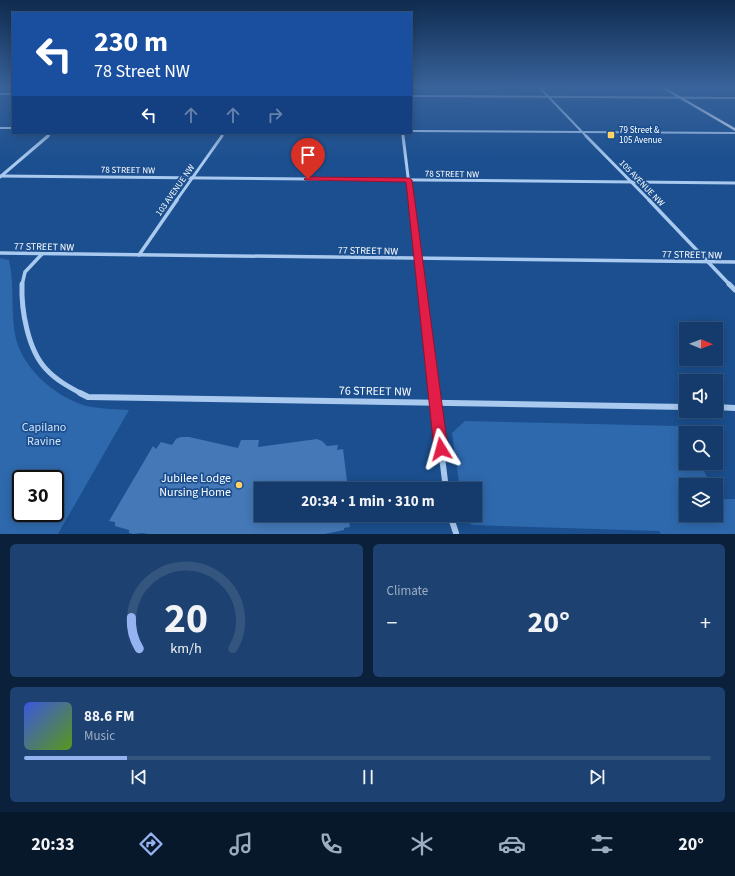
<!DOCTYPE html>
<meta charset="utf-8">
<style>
:root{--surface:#143b6b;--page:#1d4271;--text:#f1f3f6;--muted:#9dadc1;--line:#33557e;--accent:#95b2f1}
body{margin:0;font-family:"Source Sans 3",sans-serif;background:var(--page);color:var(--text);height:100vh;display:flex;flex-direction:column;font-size:15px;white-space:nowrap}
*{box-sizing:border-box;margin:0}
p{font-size:13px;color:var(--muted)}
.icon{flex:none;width:22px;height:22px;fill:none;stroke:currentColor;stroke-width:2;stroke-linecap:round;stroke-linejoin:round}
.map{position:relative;height:534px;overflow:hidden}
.details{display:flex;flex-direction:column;gap:10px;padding:10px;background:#0b203b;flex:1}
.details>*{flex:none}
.banner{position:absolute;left:12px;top:12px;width:400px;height:122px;border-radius:0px;box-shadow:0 2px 10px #0003,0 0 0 1px var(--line);background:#1a4fa0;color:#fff;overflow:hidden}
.needle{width:26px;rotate:91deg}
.controls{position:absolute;left:679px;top:322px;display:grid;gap:8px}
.controls a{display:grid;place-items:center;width:44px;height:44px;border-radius:0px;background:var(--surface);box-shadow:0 2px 10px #0003,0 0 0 1px var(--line);font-size:20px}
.speed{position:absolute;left:12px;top:470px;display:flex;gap:8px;font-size:20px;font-weight:700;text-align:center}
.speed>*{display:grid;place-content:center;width:52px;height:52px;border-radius:50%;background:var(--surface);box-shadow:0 2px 10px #0003,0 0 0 1px var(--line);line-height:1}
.speed .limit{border:2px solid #111;border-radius:6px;background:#fff;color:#111}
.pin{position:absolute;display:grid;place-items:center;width:34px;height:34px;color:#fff;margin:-41px -17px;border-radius:50% 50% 50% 0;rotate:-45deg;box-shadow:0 0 4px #0007}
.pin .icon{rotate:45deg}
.me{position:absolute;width:44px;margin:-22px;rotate:352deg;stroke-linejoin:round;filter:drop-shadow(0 0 3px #0008)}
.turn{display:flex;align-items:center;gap:14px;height:84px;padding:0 16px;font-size:18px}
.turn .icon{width:52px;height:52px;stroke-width:2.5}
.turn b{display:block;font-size:28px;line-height:34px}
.lanes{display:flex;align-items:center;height:38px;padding:0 16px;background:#0003;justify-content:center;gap:20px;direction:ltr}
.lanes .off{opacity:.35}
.big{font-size:30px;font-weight:700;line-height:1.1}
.details .widget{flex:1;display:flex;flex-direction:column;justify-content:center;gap:6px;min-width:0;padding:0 14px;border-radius:6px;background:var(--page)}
.details .dial{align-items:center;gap:0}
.dial svg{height:104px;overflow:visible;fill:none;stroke:var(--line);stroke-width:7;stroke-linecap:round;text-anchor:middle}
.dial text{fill:var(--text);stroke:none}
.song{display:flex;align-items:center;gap:12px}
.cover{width:48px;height:48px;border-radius:6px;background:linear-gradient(135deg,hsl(230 70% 55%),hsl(90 70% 35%))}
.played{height:4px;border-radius:2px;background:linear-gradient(90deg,var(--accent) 15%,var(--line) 15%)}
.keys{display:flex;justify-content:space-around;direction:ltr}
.heat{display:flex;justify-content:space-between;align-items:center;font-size:22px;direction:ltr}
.details .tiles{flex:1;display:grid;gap:10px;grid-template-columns:1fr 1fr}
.widget:last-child{grid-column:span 2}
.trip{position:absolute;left:254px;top:482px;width:228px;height:40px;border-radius:0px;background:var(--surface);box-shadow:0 2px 10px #0003,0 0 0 1px var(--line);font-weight:700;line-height:40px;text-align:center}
.menu{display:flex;height:64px;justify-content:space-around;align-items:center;background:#08182b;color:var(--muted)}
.menu .icon{width:28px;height:28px}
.menu .selected{color:var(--accent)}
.menu b{font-size:18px;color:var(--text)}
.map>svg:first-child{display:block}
.green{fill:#2e69ad;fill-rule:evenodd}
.building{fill:#4478b7}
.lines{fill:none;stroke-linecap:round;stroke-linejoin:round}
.minor-far4{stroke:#a9c9ee;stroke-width:2}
.minor-far3{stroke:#a9c9ee;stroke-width:3}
.minor-far2{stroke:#a9c9ee;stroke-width:3.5}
.minor-far1{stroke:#a9c9ee;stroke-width:5}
.minor{stroke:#a9c9ee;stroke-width:6}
.tertiary{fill:#a9c9ee;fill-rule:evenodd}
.secondary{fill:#d6e6fa;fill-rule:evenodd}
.route{fill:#e11d48;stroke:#92132f}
.poi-dot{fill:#ffd166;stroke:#1b4f8f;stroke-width:1.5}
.labels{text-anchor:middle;stroke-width:3.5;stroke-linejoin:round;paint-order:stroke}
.far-poi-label{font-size:9px;fill:#fff;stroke:#1b4f8f;text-anchor:start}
.far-street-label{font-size:9px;fill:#fff;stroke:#1b4f8f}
.street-label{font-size:10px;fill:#fff;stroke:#1b4f8f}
.near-street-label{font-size:12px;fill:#fff;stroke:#1b4f8f}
.near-park-label{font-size:12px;fill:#cfe3fa;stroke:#1b4f8f}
.near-poi-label{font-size:12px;fill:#fff;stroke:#1b4f8f;text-anchor:end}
</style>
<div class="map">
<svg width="735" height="534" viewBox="0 0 735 534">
<rect width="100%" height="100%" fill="#1b4f8f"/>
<g class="green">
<path d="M0,258L9,260C15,285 10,313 16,339C24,369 52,393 80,404C95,409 113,409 129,410L58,534H0ZM21,479H55V513H21Z"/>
<path d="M465,421L678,426L686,440V463H699L712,485H686V515H716V491L720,499H735V534H661L659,531L472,525L464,519V515H475V489H460L452,433Z"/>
</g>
<path class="building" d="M181,437H189L238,448L241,440H259L258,447L317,439L322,441L327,446L338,445L337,450L343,449L348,489H261V515H348L350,527L344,528V530L325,534H148L142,533L133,534L129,533V530L115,526V522L109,521L153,446L156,449L161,442L172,445L176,439Z"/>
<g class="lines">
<g class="minor-far4">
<path d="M539,87L587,137"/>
<path d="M0,94H13"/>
<path d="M411,96L735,98"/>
<path d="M403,133V137"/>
<path d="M47,137L51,133"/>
<path d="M221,137L224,133"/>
</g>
<g class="minor-far3">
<path d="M403,136L411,201"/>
<path d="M586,136L650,201"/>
<path d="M1,176L735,183"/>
<path d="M0,177L48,136"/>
<path d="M176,201L222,136"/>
</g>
<g class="minor-far2">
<path d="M411,200L421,285"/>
<path d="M649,200L730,285"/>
<path d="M0,253L735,262"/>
<path d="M139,255L177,200"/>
<path d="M22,285L25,272L42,254"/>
</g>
<g class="minor-far1">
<path d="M22,284C21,310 28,350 46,369C56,380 69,387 82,394"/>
<path d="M421,284L434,394"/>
<path d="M729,284L735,290"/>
</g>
<g class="minor">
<path d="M80,393L88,397L686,407"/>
<path d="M434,393L446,489"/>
<path d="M716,407L735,408"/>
<path d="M450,515L456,533"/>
</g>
<g class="tertiary">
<rect x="0" y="127" width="13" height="2"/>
<path d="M411,130L735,132V134L411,132Z"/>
</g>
<path class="secondary" d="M660,87H664L735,128V131Z"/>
</g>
<linearGradient id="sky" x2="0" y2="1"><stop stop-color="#0f2b4f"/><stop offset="0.54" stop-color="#39639b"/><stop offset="1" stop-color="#39639b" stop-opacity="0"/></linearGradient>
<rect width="735" height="161" fill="url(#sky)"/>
<path class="route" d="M308,177L409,178L412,180L448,449L446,454L441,456L436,454L434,449L406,182L305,180L304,179Z"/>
<g class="poi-dot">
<rect x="607" y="131" width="8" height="8" rx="2"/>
<circle cx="239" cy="485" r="4"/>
</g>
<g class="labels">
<g class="far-poi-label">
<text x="619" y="133">79 Street &amp;<tspan x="619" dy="10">105 Avenue</tspan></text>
</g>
<g class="far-street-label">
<text transform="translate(128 170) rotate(1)" y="3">78 STREET NW</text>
<text transform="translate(452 174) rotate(1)" y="3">78 STREET NW</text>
<text transform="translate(642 183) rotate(46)" y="3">105 AVENUE NW</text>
<text transform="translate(175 190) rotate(-55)" y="3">103 AVENUE NW</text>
</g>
<g class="street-label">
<text transform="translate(44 246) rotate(1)" y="4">77 STREET NW</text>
<text transform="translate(368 250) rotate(1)" y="4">77 STREET NW</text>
<text transform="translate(692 254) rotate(1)" y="4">77 STREET NW</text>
</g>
<g class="near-street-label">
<text transform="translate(375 391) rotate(1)" y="4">76 STREET NW</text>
</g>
<g class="near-park-label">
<text x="44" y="431">Capilano<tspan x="44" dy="14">Ravine</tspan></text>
</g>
<g class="near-poi-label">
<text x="231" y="482">Jubilee Lodge<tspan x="231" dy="14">Nursing Home</tspan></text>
</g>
</g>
</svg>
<div class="controls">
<a><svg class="needle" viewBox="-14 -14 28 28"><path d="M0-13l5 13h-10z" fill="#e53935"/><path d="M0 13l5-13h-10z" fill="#9dadc1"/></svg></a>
<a><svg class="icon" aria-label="sound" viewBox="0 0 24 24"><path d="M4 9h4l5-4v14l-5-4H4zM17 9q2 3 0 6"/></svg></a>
<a><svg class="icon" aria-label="search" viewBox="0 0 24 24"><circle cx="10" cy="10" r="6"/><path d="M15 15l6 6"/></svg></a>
<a><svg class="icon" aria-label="layers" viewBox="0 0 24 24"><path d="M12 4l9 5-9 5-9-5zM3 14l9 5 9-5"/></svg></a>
</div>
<div class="speed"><div class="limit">30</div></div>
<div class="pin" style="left:308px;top:179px;background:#d93025"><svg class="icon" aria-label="arrive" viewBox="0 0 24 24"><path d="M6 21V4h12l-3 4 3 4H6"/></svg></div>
<svg class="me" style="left:441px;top:449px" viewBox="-20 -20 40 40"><path d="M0-17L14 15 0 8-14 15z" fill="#e11d48" stroke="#fff" stroke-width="4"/></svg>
<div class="trip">20:34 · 1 min · 310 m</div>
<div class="banner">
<div class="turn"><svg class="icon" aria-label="left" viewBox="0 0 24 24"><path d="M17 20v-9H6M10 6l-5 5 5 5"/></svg><div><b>230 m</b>78 Street NW</div></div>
<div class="lanes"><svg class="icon" aria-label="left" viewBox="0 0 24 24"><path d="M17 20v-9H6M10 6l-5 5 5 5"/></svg><svg class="icon off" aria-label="ahead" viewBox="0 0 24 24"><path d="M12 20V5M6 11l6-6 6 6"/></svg><svg class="icon off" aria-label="ahead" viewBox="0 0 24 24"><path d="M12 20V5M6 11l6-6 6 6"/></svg><svg class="icon off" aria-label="right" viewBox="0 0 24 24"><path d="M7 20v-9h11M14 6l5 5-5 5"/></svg></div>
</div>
</div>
<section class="details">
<div class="tiles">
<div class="widget dial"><svg viewBox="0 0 100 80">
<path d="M14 69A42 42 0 1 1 86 69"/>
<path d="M14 69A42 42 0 0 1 8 45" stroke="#95b2f1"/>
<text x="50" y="56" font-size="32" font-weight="700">20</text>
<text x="50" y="72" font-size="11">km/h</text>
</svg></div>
<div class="widget"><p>Climate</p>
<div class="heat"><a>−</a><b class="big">20°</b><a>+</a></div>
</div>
<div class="widget">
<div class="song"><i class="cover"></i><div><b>88.6 FM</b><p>Music</p></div></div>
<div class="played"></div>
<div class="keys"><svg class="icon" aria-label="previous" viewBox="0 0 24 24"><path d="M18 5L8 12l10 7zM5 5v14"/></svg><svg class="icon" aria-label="pause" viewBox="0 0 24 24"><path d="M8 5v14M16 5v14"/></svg><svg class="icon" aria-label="next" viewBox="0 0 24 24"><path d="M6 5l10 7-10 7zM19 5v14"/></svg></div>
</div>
</div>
</section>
<nav class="menu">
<b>20:33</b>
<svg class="icon selected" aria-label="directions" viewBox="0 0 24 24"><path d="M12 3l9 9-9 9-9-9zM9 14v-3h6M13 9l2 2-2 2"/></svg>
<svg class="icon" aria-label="music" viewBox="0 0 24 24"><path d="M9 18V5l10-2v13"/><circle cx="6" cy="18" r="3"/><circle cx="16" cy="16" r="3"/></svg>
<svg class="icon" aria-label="phone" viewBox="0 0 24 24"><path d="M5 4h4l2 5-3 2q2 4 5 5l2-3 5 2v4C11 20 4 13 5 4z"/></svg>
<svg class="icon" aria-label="climate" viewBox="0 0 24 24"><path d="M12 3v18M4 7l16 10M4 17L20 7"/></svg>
<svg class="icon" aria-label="car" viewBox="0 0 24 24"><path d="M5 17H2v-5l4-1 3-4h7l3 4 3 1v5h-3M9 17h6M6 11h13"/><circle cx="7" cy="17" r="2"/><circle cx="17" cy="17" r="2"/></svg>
<svg class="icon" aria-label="filters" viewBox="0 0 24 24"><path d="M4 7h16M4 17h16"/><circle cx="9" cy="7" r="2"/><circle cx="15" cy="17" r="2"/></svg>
<b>20°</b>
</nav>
